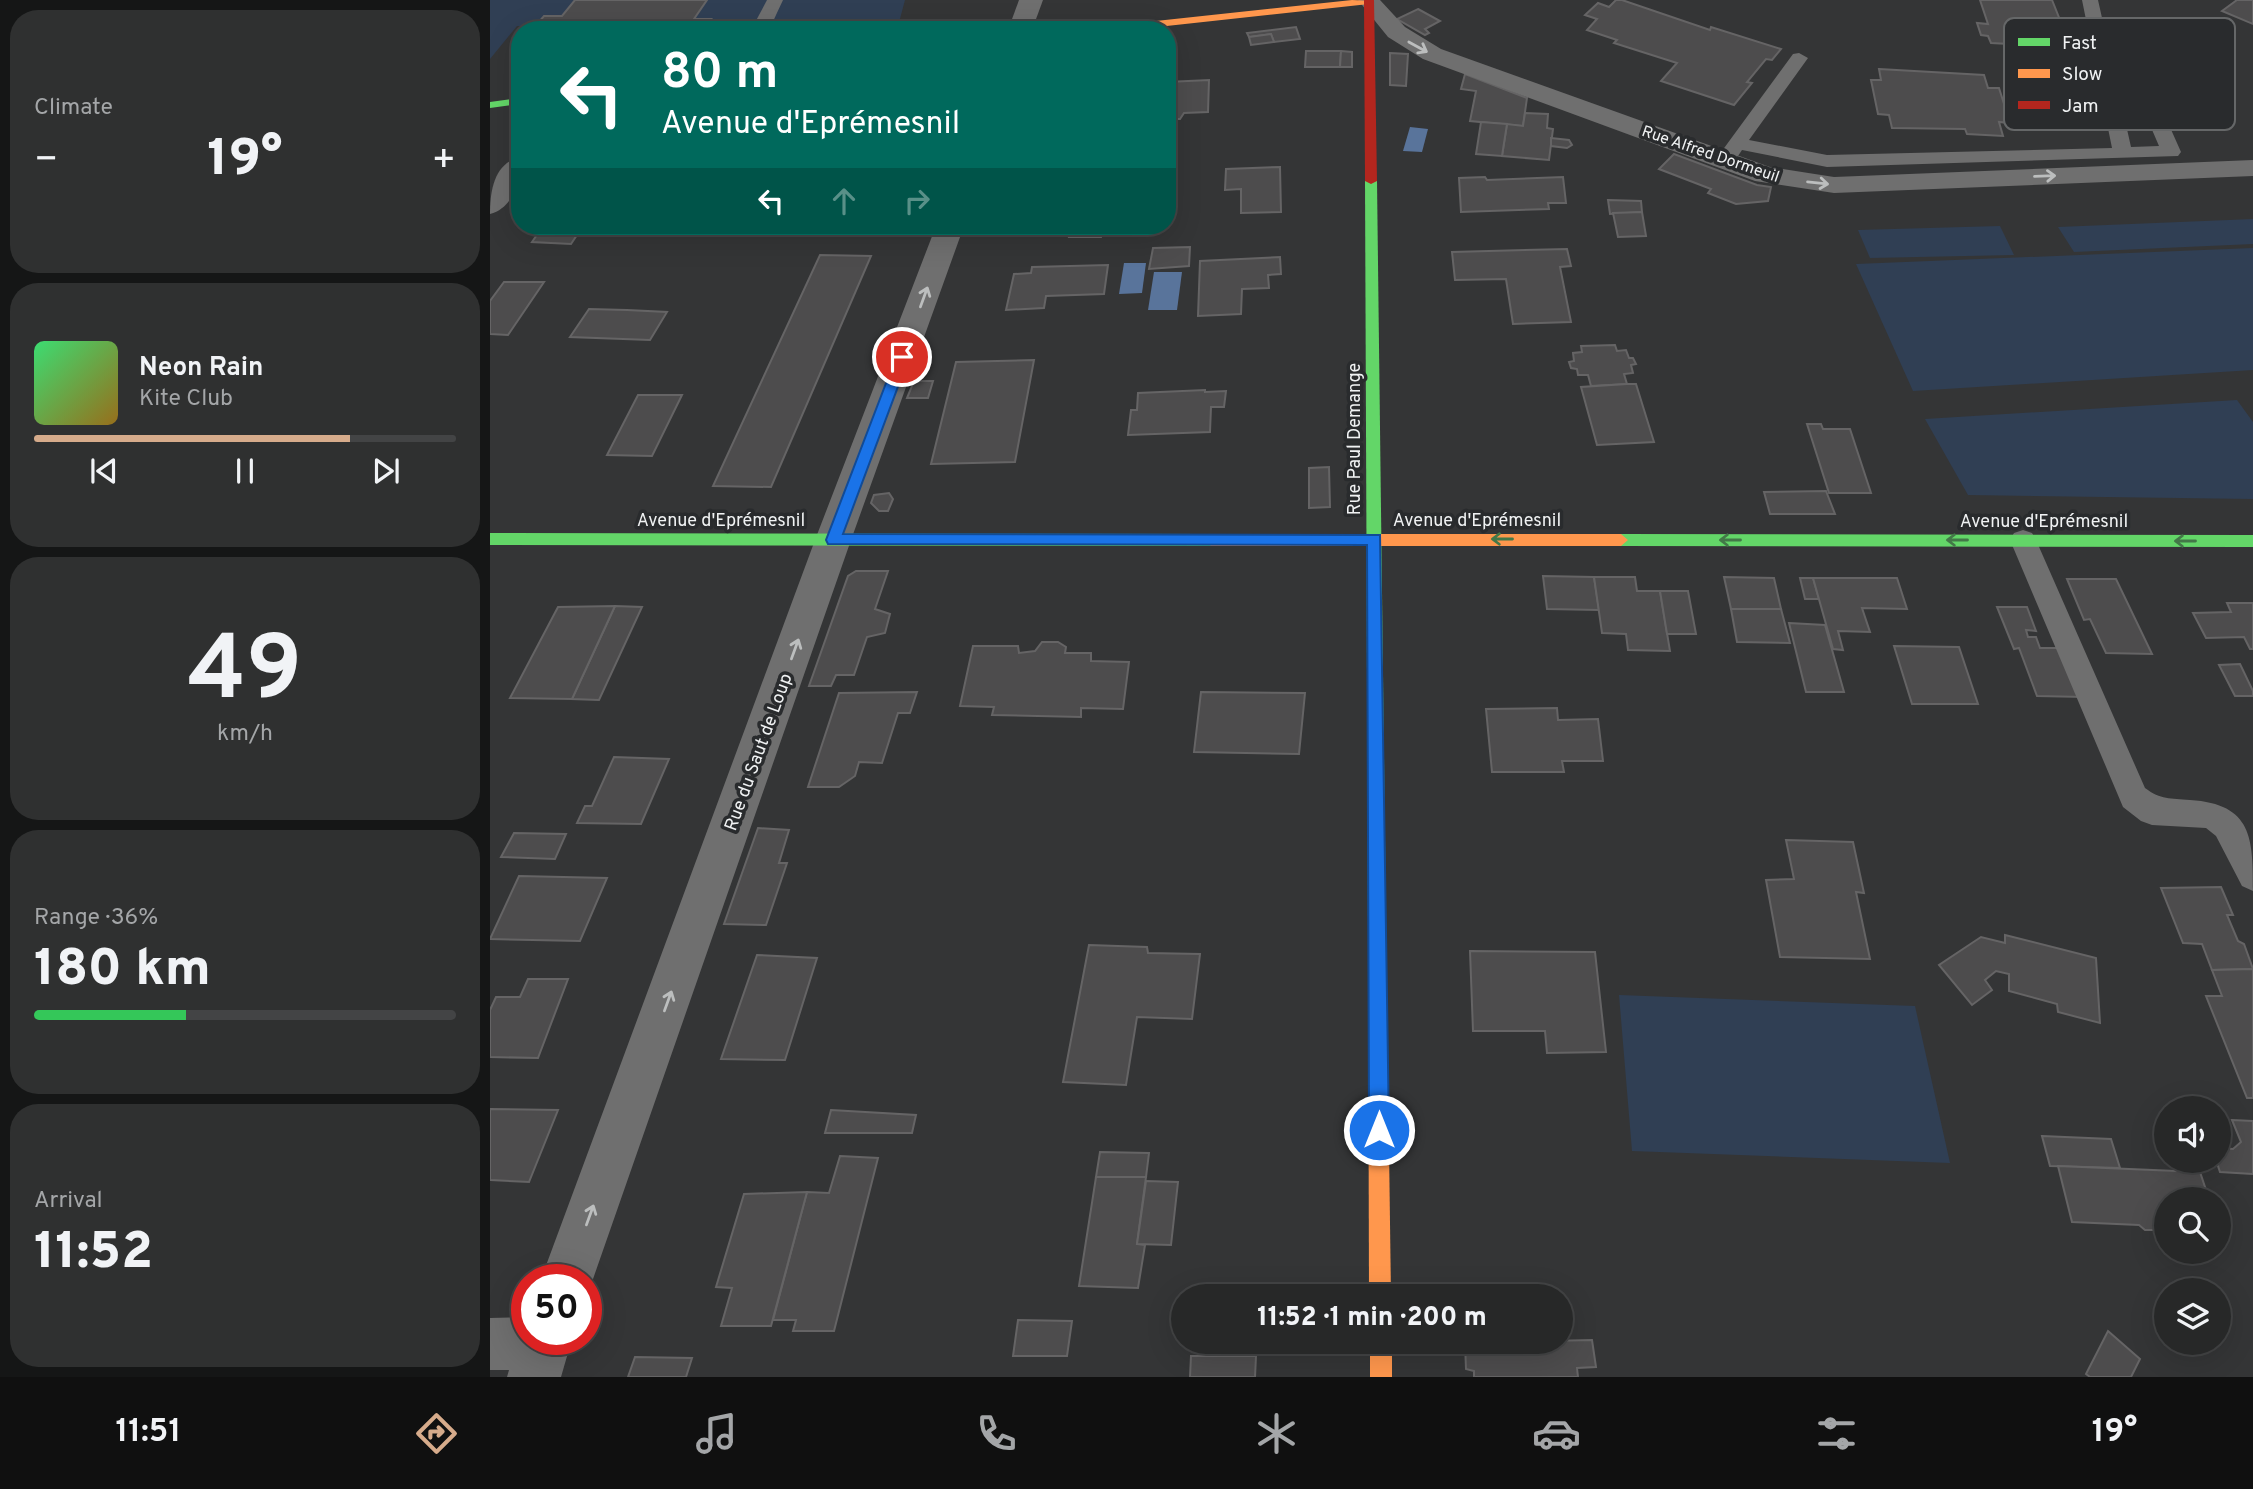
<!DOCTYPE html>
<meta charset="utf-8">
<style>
:root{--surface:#272828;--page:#2f3030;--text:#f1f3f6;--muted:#a4a6a8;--line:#434445;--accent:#d6ab8b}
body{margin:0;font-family:Overpass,sans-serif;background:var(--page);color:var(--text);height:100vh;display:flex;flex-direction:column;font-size:26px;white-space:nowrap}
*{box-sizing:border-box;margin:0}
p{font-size:23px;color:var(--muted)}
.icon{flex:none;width:38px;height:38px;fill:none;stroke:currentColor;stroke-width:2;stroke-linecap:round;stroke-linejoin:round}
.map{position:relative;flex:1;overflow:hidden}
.sheet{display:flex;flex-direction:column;gap:10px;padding:10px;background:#151616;width:490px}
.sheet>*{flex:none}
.banner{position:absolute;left:21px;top:21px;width:665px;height:214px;border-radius:28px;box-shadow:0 7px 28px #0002,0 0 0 2px var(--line);background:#00695c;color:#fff;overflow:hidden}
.controls{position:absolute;left:1664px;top:1096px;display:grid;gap:14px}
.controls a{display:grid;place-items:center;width:77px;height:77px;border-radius:50%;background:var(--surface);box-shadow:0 7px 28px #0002,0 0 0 2px var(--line);font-size:35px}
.speed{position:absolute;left:21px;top:1264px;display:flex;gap:14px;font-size:35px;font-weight:700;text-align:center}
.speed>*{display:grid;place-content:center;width:91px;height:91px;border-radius:50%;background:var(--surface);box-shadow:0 7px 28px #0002,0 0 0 2px var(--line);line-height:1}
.speed .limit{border:10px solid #d22;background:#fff;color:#111}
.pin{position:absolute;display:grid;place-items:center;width:60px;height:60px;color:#fff;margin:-30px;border:4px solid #fff;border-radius:50%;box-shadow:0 2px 7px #0007}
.me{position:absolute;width:77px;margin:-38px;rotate:0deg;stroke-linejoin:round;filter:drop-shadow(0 0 5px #0008)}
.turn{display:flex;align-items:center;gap:24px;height:147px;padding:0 35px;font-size:32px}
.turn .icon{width:91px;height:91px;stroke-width:2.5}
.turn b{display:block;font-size:49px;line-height:60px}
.lanes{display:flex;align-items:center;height:66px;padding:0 35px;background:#0003;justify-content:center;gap:35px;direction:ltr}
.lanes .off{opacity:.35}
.big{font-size:52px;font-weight:800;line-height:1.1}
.sheet .tile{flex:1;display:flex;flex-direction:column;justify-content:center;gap:10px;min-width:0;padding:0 24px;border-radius:28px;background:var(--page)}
.sheet .dial{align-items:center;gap:0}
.dial b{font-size:91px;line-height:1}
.song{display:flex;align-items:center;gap:21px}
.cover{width:84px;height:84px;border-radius:10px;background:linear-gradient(135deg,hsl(140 70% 55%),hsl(40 70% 35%))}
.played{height:7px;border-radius:4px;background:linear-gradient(90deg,var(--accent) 75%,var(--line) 75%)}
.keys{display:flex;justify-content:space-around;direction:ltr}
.heat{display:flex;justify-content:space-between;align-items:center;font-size:38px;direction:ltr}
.charge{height:10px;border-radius:5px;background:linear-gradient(90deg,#34c759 36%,var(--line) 0)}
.trip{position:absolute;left:681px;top:1284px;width:402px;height:70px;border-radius:35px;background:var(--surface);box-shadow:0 7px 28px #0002,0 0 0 2px var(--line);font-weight:800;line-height:70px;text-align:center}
.tabs{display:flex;height:112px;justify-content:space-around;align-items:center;background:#101010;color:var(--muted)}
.tabs .icon{width:49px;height:49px}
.tabs .on{color:var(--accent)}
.tabs b{font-size:32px;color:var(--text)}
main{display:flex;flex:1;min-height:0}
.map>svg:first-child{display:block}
.green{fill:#303f54}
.water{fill:#59749b}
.building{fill:#4d4c4d;stroke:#656465;stroke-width:2}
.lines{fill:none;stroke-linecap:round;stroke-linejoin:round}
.lane{fill:#6f6f6f;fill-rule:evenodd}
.street{fill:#6f6f6f;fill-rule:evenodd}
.fast{fill:#63d668;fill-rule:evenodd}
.slow{fill:#ff974d;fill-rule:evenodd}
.jam{fill:#b3261e;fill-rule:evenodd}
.oneway{stroke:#bcbebe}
.oneway2{stroke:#437848}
.route{fill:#1a73e8;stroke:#114b97;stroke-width:2}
.labels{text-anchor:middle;stroke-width:7;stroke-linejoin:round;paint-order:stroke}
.far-street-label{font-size:16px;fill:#f0f2f3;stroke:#292b2d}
.street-label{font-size:18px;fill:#f0f2f3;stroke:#292b2d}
.key{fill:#292b2d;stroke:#656768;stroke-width:2}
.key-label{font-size:19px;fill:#f0f2f3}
</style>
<main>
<section class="sheet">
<div class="tile"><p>Climate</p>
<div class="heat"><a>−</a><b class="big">19°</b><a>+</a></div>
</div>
<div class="tile">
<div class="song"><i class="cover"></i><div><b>Neon Rain</b><p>Kite Club</p></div></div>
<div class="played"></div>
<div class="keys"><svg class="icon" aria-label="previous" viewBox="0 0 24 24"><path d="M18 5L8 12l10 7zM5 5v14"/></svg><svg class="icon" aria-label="pause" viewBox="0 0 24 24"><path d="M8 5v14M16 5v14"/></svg><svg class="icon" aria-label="next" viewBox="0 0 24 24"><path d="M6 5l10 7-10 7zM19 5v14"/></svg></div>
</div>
<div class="tile dial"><b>49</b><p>km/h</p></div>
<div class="tile"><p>Range · 36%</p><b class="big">180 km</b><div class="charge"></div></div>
<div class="tile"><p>Arrival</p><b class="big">11:52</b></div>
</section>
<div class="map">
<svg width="1763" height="1377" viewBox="0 0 1763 1377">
<rect width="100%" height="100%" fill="#343536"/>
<g class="green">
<path d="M0,0H85L72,16H54L46,26H27L0,59Z"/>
<path d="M217,0H415L407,30H213L220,19H204Z"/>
<path d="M1763,219V244L1584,252L1568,227Z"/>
<path d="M1510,226L1524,255L1380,258L1368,230Z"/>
<path d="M1763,248V370L1423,391L1366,264Z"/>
<path d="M1747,400L1763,422V499L1478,495L1435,419Z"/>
<path d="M1129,995L1425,1006L1460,1163L1142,1151Z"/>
</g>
<g class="water">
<path d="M920,127L938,129L932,152L913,151Z"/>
<path d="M634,263H656L652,293L629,294Z"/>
<path d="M664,272H692L687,310H658Z"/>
</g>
<g class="building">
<path d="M85,0H217L204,19H221L213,30H42L54,16H72Z"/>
<path d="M1126,0H1132L1220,30L1221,27L1291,49L1282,60L1276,59L1257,82L1262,83L1244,105L1171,81L1187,63L1124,43L1127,40L1097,30L1107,19L1095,15L1108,3L1119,7Z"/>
<path d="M1490,0H1562L1574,30H1568L1575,47L1501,43L1498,36L1491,35L1487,23L1498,24Z"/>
<path d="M1747,0H1763V24L1732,11Z"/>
<path d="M928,9L950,21L935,29L939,33L935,35L907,19Z"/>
<path d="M806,27L810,39L784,42L781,34L759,37L757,33Z"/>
<path d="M781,34L784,42L761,45L759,37Z"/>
<path d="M816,51H851L850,67H815Z"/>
<path d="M851,51L862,52V67H850Z"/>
<path d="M900,53L918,54L916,86L900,85Z"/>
<path d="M1389,69L1494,75L1498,88H1509L1520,123L1509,122L1513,136L1477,134L1475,129L1402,128L1399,115L1388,114L1381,80H1391Z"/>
<path d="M975,74L1037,98L1033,126L980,121L986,91L971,89Z"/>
<path d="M719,80L718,112L694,113L690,119H677V82Z"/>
<path d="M1035,113L1058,114L1057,128L1063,129L1059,160L1012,156L1017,124L1033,126Z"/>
<path d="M991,122L1017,124L1012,156L986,154Z"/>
<path d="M1061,138L1079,140L1082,145L1077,148L1061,146Z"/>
<path d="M1184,154L1267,185L1281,187L1278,201L1246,204L1218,193L1221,189L1169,169Z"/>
<path d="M790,167L791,212L751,213V189L735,190L736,169Z"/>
<path d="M995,177L997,180L1073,177L1076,203H1058L1059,209L971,212L969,178Z"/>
<path d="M1118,200L1151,201L1152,212L1120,214Z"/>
<path d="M1152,212L1156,236L1128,237L1123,213Z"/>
<path d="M53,226H93L81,244L42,242Z"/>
<path d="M581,226H613L611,237H579Z"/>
<path d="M700,247L699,266L659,269L663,248Z"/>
<path d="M1077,249L1081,266L1070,267L1081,322L1023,324L1016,279L965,280L962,252Z"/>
<path d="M330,255L381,256L281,487L223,486Z"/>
<path d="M790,257L791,274L778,275L779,288L752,289L751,314L708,316L710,261Z"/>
<path d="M618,265L614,294L556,296L554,308L516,310L524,274L541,273L542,267Z"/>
<path d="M14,282H54L18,335L0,334V301Z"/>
<path d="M99,309L137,310L177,312L160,340L80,337Z"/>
<path d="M1125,345L1127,351L1136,350L1139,358H1143L1146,364L1141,365L1143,373L1134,374L1137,384L1101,386L1098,375H1088L1087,369L1081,368L1079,362L1084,361L1083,353L1092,352L1091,346Z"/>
<path d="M544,360L525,462L441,464L466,362Z"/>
<path d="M424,381H443L438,398H417Z"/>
<path d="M1137,384H1146L1164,442L1107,445L1091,387Z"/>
<path d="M715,390V392L736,391L734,407H721L720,432L638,435L641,410H647L648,393Z"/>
<path d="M148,395H192L162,456L117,455Z"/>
<path d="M1317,424H1331L1333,429H1360L1381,493H1339Z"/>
<path d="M839,467L840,507L819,508V468Z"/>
<path d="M1336,491L1345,514H1280L1274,492Z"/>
<path d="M399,493L403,499L398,511H389L381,503L384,495Z"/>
<path d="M366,571H398L385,609L400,614L395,633L377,637L364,675H346L341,686H319L358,576Z"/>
<path d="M1053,576L1104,577L1109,610L1057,609Z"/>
<path d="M1104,577H1145L1147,591H1170L1180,651L1138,650L1136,634L1112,633Z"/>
<path d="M1234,577L1284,578L1291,609H1241Z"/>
<path d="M1310,578H1323L1329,599H1315Z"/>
<path d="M1323,578H1407L1417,609L1372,608L1380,632L1348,631L1353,650L1343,649Z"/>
<path d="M1577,579H1626L1662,654L1616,653L1600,619L1594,620Z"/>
<path d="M1170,591H1198L1206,634H1177Z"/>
<path d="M1737,603H1763V649H1760L1754,637L1716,638L1703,613L1741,612Z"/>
<path d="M125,606L152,607L109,700L82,699Z"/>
<path d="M125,606L82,699L20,698L68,607Z"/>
<path d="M1507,607H1537L1546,631L1536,630L1538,637H1546L1550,648H1574L1594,697L1547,696L1529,648L1524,649Z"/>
<path d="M1241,609H1291L1300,643L1247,642Z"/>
<path d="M1299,623L1335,625L1354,692H1316Z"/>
<path d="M552,642H568L576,647L575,653H601V661L639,662L633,709L591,708V717L502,715L504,707L470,706L483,646H528L529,653L545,651Z"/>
<path d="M1404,646L1469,647L1488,704H1422Z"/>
<path d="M1750,664L1763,691V696H1745L1729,665Z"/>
<path d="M427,692L420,713H408L392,763L369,762L365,776L349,787H318L349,693Z"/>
<path d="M711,692L815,693L809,754L704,752Z"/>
<path d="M1067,708L1068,720L1108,719L1113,761H1072L1074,772H1002L996,709Z"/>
<path d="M124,757L179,759L151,824L87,823L95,806H102Z"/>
<path d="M268,828L299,830L289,863H297L276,925L234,924Z"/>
<path d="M24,833L76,834L65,859L11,857Z"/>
<path d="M1296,840L1363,842L1374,893L1366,892L1380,959L1290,957L1276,880L1304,879Z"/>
<path d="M29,876L117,878L90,941L0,939Z"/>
<path d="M1731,887L1743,915H1737L1748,941L1754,944L1763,969L1722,970L1712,944L1693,943L1671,888Z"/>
<path d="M1515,935L1606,958L1610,1023L1568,1012L1567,1004L1519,991V974L1506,971L1495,980L1502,990L1482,1005L1449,965L1491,937L1515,943Z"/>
<path d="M599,945L657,947L658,953L710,954L702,1019L647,1017L636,1085L573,1082Z"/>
<path d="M980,951L1105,952L1116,1052L1057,1053L1055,1031H983Z"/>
<path d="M267,955L327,958L295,1060L231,1059Z"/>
<path d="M1763,969V1098H1757L1716,996H1732L1722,970Z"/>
<path d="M38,979H78L48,1058L0,1057V1010L6,997H30Z"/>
<path d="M0,1109L68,1110L39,1182L0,1180Z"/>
<path d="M341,1110L426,1115L422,1133H335Z"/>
<path d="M1742,1120L1763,1121V1174L1730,1172L1726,1160H1729V1148L1743,1149L1751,1142Z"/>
<path d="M1552,1136L1621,1139L1630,1168L1560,1166Z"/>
<path d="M610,1152L659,1153L656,1177H606Z"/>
<path d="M350,1156L388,1158L344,1331H303L306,1320H283L317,1192L339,1193Z"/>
<path d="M1568,1166L1710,1172L1719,1199H1676V1230H1655L1649,1225L1582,1222Z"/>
<path d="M606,1177H656L647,1244L655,1245L648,1288L589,1286Z"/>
<path d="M656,1181L688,1182L681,1245L647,1244Z"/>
<path d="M317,1192L281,1326H231L242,1288L226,1287L254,1194Z"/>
<path d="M528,1320L582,1321L577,1356H523Z"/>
<path d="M1618,1331L1650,1359L1641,1377H1600L1596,1374Z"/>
<path d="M1102,1340L1106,1367L1087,1368L1088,1377H984V1371L976,1369L975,1343Z"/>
<path d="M701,1356H766L765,1377H700Z"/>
<path d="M145,1357L202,1358L196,1377H138Z"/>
</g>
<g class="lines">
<g class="lane">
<path d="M277,0H293L279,30H261Z"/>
<path d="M1592,0H1608L1641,147L1669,146L1636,69L1653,59L1659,50L1665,49L1674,54L1665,67L1655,71L1691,152L1688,156L1337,167L1252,150L1246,159L1239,161L1229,155L1303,54L1309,53L1318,58L1259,140L1337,155L1622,148Z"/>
<path d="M1533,530L1542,533L1546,540L1655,788C1671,800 1680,798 1700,800C1763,804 1763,839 1763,891L1752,886L1726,836L1716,828L1662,825L1651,821L1633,807L1520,540L1524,533Z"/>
</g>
<g class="street">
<path d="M529,0H553L542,30H518Z"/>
<path d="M868,0H890L915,27L951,49L1280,167L1344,177L1763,160V176L1344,193L1265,181L933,59L898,37Z"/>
<path d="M30,157C30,179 25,207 0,214C0,191 4,163 30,157Z"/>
<path d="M446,226H474L361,540L103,1279L96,1295V1279H51L325,540Z"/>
<path d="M37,1317V1339H82L71,1377H17L19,1370H0V1318Z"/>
</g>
<g class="fast">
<path d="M30,98V104L0,108V102Z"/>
<path d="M881,178L887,181L896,921L893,927L887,930L881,927L878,921L875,181Z"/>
<path d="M0,533L721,534L728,540L721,546L0,545Z"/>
<path d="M1131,534L1763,535V547L1131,546L1124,540Z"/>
</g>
<g class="slow">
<path d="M862,0L884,1L879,4L640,30H605L610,27Z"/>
<path d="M721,534H1131L1138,540L1131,546H721L714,540Z"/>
<path d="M887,912L893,915L896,921L901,1297H879L878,921L881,915Z"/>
<rect x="880" y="1342" width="22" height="35"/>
</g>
<path class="jam" d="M874,0H884L887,181L881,184L875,181Z"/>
</g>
<defs><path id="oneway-shaft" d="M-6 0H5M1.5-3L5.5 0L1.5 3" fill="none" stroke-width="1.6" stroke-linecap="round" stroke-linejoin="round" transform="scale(1.75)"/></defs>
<g class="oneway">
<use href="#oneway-shaft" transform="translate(928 47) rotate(29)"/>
<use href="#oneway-shaft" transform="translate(1555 176) rotate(-2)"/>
<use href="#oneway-shaft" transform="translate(1328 183) rotate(6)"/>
<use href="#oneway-shaft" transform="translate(434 297) rotate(-70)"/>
<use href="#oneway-shaft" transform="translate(305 649) rotate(-70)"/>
<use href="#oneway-shaft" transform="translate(178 1001) rotate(-70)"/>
<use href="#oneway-shaft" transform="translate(100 1215) rotate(-70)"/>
</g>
<g class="oneway2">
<use href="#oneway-shaft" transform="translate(1012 539) rotate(-180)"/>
<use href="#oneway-shaft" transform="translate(1240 540) rotate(-180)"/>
<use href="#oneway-shaft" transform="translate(1467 540) rotate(-180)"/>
<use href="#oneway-shaft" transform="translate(1695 541) rotate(-180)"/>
</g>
<path class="route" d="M412,352L419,357L353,534L890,535L899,1130L896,1137L889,1140L882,1137L879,1130L877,545L338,544L336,540L406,357Z"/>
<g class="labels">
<g class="far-street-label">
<text transform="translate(1221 153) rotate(19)" y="6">Rue Alfred Dormeuil</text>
</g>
<g class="street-label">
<text transform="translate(864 439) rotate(-90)" y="6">Rue Paul Demange</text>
<text x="231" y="526">Avenue d'Eprémesnil</text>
<text x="987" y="526">Avenue d'Eprémesnil</text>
<text x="1554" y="527">Avenue d'Eprémesnil</text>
<text transform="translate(268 752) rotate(-70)" y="6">Rue du Saut de Loup</text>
</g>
</g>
<rect x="1514" y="18" width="231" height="112" rx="10" class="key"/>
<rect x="1528" y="38" width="32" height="8" fill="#63d668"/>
<rect x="1528" y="69" width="32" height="9" fill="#ff974d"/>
<rect x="1528" y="101" width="32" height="8" fill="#b3261e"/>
<g class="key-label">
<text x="1572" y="49">Fast</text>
<text x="1572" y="80">Slow</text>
<text x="1572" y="112">Jam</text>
</g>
</svg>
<div class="controls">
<a><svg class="icon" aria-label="sound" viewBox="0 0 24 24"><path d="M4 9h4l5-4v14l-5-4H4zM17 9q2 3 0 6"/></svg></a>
<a><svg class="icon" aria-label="search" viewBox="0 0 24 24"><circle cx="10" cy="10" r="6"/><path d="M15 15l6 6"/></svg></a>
<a><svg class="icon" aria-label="layers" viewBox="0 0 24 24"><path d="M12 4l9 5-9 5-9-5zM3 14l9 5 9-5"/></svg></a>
</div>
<div class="speed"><div class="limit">50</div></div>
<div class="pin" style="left:412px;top:357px;background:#d93025"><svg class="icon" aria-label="arrive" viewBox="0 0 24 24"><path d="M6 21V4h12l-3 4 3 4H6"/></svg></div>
<svg class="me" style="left:889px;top:1130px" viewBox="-20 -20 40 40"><circle r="17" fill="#1a73e8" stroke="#fff" stroke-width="3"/><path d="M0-11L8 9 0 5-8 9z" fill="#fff"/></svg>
<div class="trip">11:52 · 1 min · 200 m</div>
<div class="banner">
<div class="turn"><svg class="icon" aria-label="left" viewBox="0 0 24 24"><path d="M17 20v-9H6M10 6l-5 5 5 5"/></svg><div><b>80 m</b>Avenue d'Eprémesnil</div></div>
<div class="lanes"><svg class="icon" aria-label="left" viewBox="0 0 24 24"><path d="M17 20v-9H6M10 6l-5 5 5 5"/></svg><svg class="icon off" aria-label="ahead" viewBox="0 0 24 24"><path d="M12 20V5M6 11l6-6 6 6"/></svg><svg class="icon off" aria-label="right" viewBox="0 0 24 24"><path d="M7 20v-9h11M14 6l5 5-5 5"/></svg></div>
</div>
</div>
</main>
<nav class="tabs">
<b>11:51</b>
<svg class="icon on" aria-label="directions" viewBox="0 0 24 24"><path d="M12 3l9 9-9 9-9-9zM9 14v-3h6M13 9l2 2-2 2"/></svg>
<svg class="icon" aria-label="music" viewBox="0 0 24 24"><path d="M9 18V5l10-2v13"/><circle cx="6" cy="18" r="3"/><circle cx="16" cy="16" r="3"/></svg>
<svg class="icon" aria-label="phone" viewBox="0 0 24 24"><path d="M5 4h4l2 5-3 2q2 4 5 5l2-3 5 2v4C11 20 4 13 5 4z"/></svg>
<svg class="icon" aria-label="climate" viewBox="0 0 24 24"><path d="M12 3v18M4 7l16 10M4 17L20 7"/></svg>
<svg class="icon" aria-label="car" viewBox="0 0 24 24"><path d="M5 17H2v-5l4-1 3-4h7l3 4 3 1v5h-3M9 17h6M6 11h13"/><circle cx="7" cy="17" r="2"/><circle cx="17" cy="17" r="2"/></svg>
<svg class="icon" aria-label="filters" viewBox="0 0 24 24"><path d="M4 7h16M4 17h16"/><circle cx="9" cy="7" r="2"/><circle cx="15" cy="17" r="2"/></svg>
<b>19°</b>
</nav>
